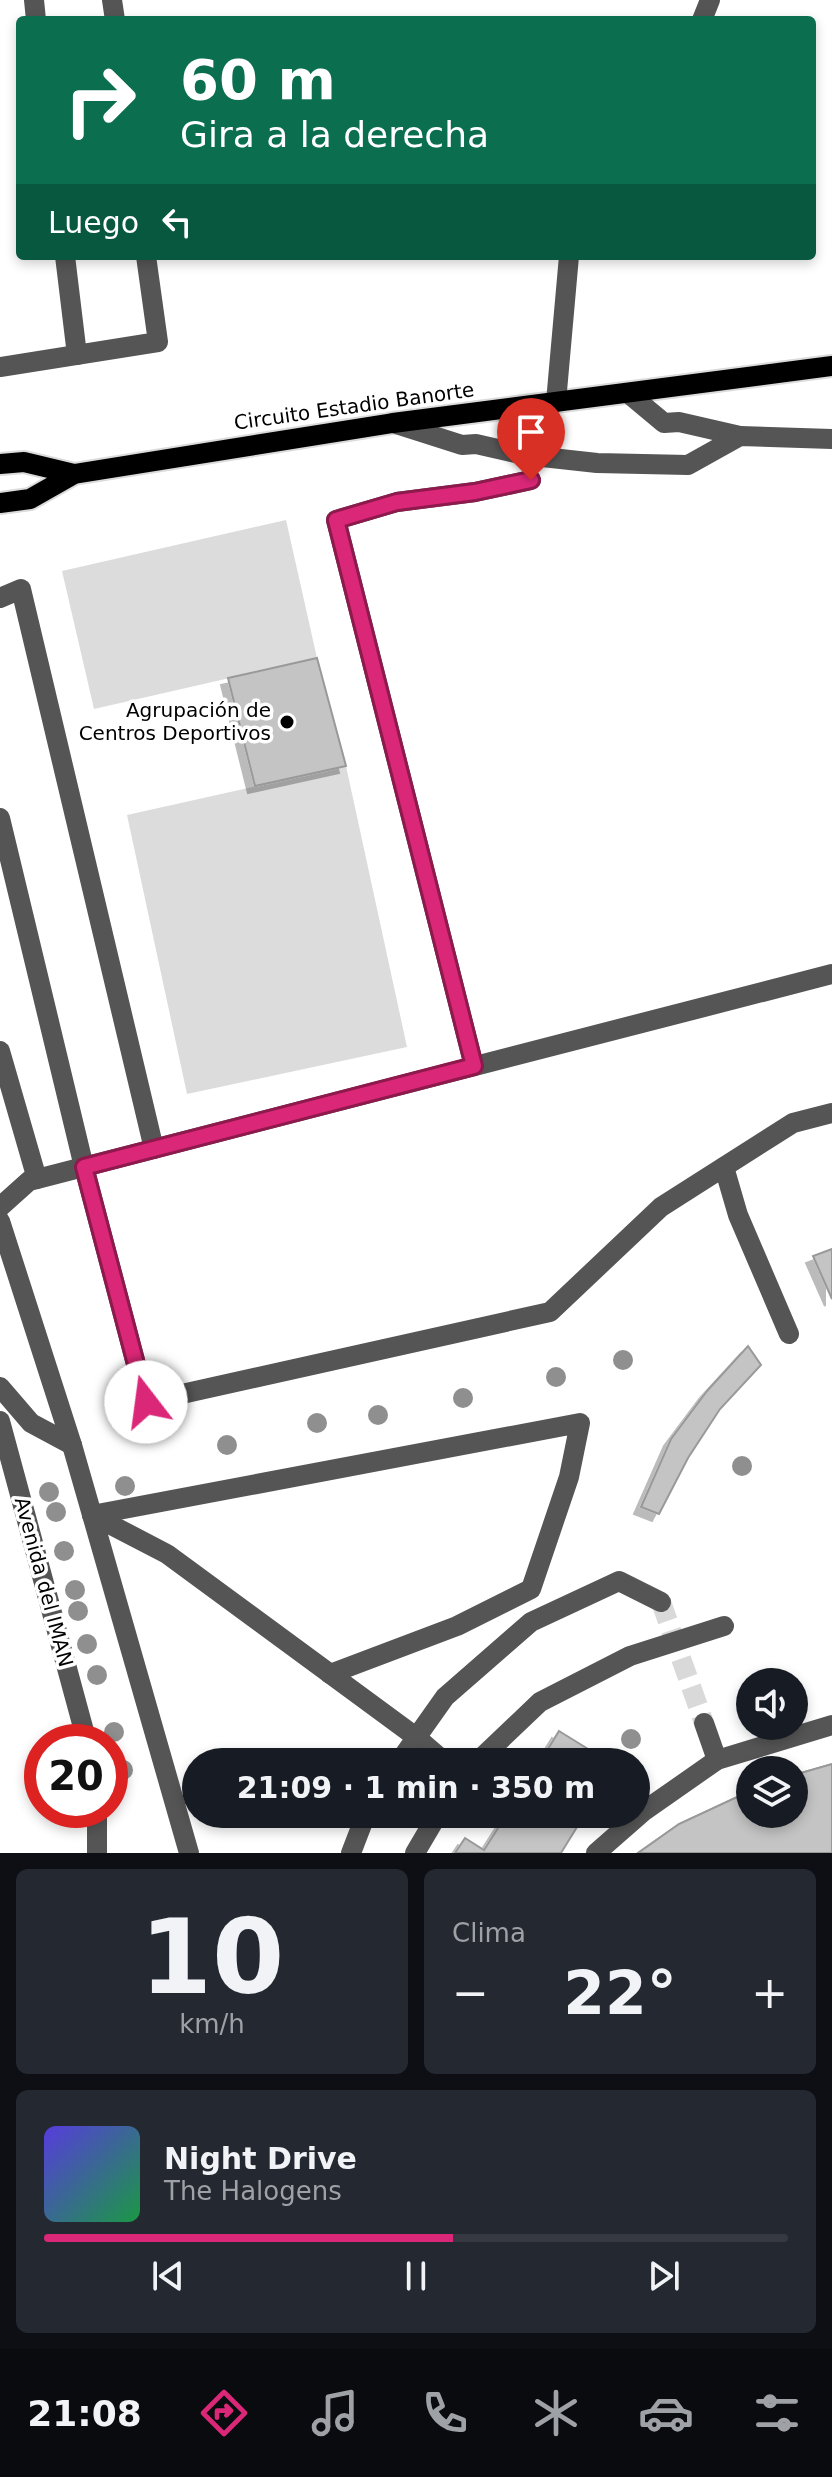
<!DOCTYPE html>
<html lang="es">
<meta charset="utf-8">
<style>
:root{--surface:#171b24;--page:#242831;--text:#f1f3f6;--muted:#9ea1a6;--line:#363941;--accent:#db2777}
body{margin:0;font-family:"DejaVu Sans",sans-serif;background:var(--page);color:var(--text);height:100vh;display:flex;flex-direction:column;font-size:30px;white-space:nowrap}
*{box-sizing:border-box;margin:0}
p{font-size:26px;color:var(--muted)}
.icon{flex:none;width:44px;height:44px;fill:none;stroke:currentColor;stroke-width:2;stroke-linecap:round;stroke-linejoin:round}
.map{position:relative;height:1853px;overflow:hidden}
.sheet{display:flex;flex-direction:column;gap:16px;padding:16px;background:#0d0f14;flex:1}
.sheet>*{flex:none}
.banner{position:absolute;left:16px;top:16px;width:800px;height:244px;border-radius:8px;box-shadow:0 4px 12px #0003;background:#0b6e4f;color:#fff;overflow:hidden}
.tools{position:absolute;left:736px;top:1668px;display:grid;gap:16px}
.tools a{display:grid;place-items:center;width:72px;height:72px;border-radius:50%;background:var(--surface);box-shadow:0 4px 12px #0003;font-size:40px}
.speed{position:absolute;left:24px;top:1724px;display:flex;gap:16px;font-size:40px;font-weight:700;text-align:center}
.speed>*{display:grid;place-content:center;width:104px;height:104px;border-radius:50%;background:var(--surface);box-shadow:0 4px 12px #0003;line-height:1}
.speed .limit{border:12px solid #d22;background:#fff;color:#111}
.pin{position:absolute;display:grid;place-items:center;width:68px;height:68px;color:#fff;margin:-82px -34px;border-radius:50% 50% 50% 0;rotate:-45deg;box-shadow:0 0 8px #0007}
.pin .icon{rotate:45deg}
.me{position:absolute;width:88px;margin:-44px;rotate:345deg;stroke-linejoin:round;filter:drop-shadow(0 0 6px #0008)}
.turn{display:flex;align-items:center;gap:28px;height:168px;padding:0 32px;font-size:36px}
.turn .icon{width:104px;height:104px;stroke-width:2.5}
.turn b{display:block;font-size:56px;line-height:68px}
.then{display:flex;align-items:center;height:76px;padding:0 32px;background:#0003;gap:16px;font-size:30px}
.big{font-size:60px;font-weight:700;line-height:1.1}
.sheet .widget{flex:1;display:flex;flex-direction:column;justify-content:center;gap:12px;min-width:0;padding:0 28px;border-radius:12px;background:var(--page)}
.sheet .dial{align-items:center;gap:0}
.dial b{font-size:104px;line-height:1}
.song{display:flex;align-items:center;gap:24px}
.cover{width:96px;height:96px;border-radius:12px;background:linear-gradient(135deg,hsl(250 70% 55%),hsl(140 70% 35%))}
.played{height:8px;border-radius:4px;background:linear-gradient(90deg,var(--accent) 55%,var(--line) 55%)}
.keys{display:flex;justify-content:space-around;direction:ltr}
.heat{display:flex;justify-content:space-between;align-items:center;font-size:44px;direction:ltr}
.sheet .tiles{flex:1;display:grid;gap:16px;grid-template-columns:1fr 1fr}
.widget:last-child{grid-column:span 2}
.trip{position:absolute;left:182px;top:1748px;width:468px;height:80px;border-radius:40px;background:var(--surface);box-shadow:0 4px 12px #0003;font-weight:700;line-height:80px;text-align:center}
.dock{display:flex;height:128px;justify-content:space-around;align-items:center;background:#090b0e;color:var(--muted)}
.dock .icon{width:56px;height:56px}
.dock .active{color:var(--accent)}
.dock b{font-size:36px;color:var(--text)}
.map>svg:first-child{display:block}
.green{fill:#dcdcdc}
.building{fill:#c4c4c4;stroke:#999;stroke-width:2;filter:url(#shadow)}
.lines{fill:none;stroke-linecap:round;stroke-linejoin:round}
.minor-tunnel{stroke:#d9d9d9;stroke-width:20;stroke-dasharray:20 10;stroke-linecap:butt}
.major-casing{stroke:#dbdbdb;stroke-width:24}
.minor{stroke:#555;stroke-width:20}
.major{stroke:#000;stroke-width:20}
.tree{fill:#8f8f8f}
.route-casing{stroke:#8e194d;stroke-width:20}
.route{stroke:#db2777;stroke-width:14}
.poi-dot{fill:#000;stroke:#fff;stroke-width:3}
.labels{text-anchor:middle;stroke-width:7;stroke-linejoin:round;paint-order:stroke}
.street-label{font-size:20px;fill:#000;stroke:#fff}
.poi-label{font-size:20px;fill:#000;stroke:#fff;text-anchor:end}
</style>
<div class="map">
<svg width="832" height="1853" viewBox="0 0 832 1853">
<defs>
<filter id="shadow"><feDropShadow dx="-7" dy="7" stdDeviation="0" flood-color="#0004"/></filter>
</defs>
<rect width="100%" height="100%" fill="#fff"/>
<g class="green">
<path d="M286,520L317,658L94,709L62,571Z"/>
<path d="M346,766L407,1047L187,1094L127,815Z"/>
</g>
<g class="building">
<path d="M317,658L346,766L255,786L228,678Z"/>
<path d="M832,1249V1299L813,1256Z"/>
<path d="M748,1346L761,1365L720,1409L688,1458L659,1514L641,1507L671,1439L707,1391Z"/>
<path d="M559,1731L609,1762H540Z"/>
<path d="M832,1764V1853H638L679,1824L750,1791V1814H794V1775Z"/>
<path d="M832,1764V1853H638L679,1824L750,1791V1814H794V1775Z"/>
<path d="M507,1814H585L561,1853H455L465,1838L484,1850Z"/>
</g>
<g class="lines">
<path class="minor-tunnel" d="M661,1602L704,1723"/>
<g class="major-casing">
<g id="major">
<path d="M0,464L24,462L74,474"/>
<path d="M0,503L30,499L74,474L393,423L832,366"/>
</g>
</g>
<g class="minor">
<path d="M34,0L36,20"/>
<path d="M112,0L115,20"/>
<path d="M702,20L710,0"/>
<path d="M65,256L77,355"/>
<path d="M0,367L158,342L146,256"/>
<path d="M628,393L664,423L679,422L740,436"/>
<path d="M556,402L569,256"/>
<path d="M393,423L462,445L476,444L524,455L597,463L688,465L740,436L832,439"/>
<path d="M0,598L21,589L154,1149"/>
<path d="M0,818L84,1167L146,1402L550,1312L661,1207L793,1123L832,1113"/>
<path d="M0,1051L37,1179"/>
<path d="M474,1066L336,520L397,502L475,492L531,480"/>
<path d="M724,1167L738,1215L789,1334"/>
<path d="M0,1207L29,1181L37,1179L832,974"/>
<path d="M0,1221L72,1445L189,1853"/>
<path d="M0,1387L31,1423L72,1445"/>
<path d="M0,1421L87,1742"/>
<path d="M92,1515L580,1423L569,1477L531,1589L457,1626L330,1674"/>
<path d="M92,1515L167,1554L416,1737L445,1762"/>
<path d="M704,1723L717,1760"/>
<path d="M399,1762L445,1697L531,1622L619,1581L661,1602"/>
<path d="M477,1762L540,1702L630,1656L724,1626"/>
<path d="M97,1853V1810"/>
<path d="M351,1853L366,1814"/>
<path d="M415,1853L438,1814"/>
<path d="M596,1853L644,1811L717,1760L832,1725"/>
</g>
<use href="#major" class="major"/>
</g>
<g class="tree">
<circle cx="623" cy="1360" r="10"/>
<circle cx="556" cy="1377" r="10"/>
<circle cx="463" cy="1398" r="10"/>
<circle cx="378" cy="1415" r="10"/>
<circle cx="317" cy="1423" r="10"/>
<circle cx="227" cy="1445" r="10"/>
<circle cx="742" cy="1466" r="10"/>
<circle cx="125" cy="1486" r="10"/>
<circle cx="49" cy="1492" r="10"/>
<circle cx="56" cy="1512" r="10"/>
<circle cx="64" cy="1551" r="10"/>
<circle cx="75" cy="1590" r="10"/>
<circle cx="78" cy="1611" r="10"/>
<circle cx="87" cy="1644" r="10"/>
<circle cx="97" cy="1675" r="10"/>
<circle cx="114" cy="1732" r="10"/>
<circle cx="631" cy="1739" r="10"/>
<circle cx="123" cy="1770" r="10"/>
</g>
<g class="lines">
<g class="route-casing">
<path id="route" d="M146,1402L84,1167L474,1066L336,520L397,502L475,492L531,480"/>
</g>
<use href="#route" class="route"/>
</g>
<circle class="poi-dot" cx="287" cy="722" r="8"/>
<g class="labels">
<g class="street-label">
<text transform="translate(354 406) rotate(-8)" y="7">Circuito Estadio Banorte</text>
<text transform="translate(44 1582) rotate(75)" y="7">Avenida del IMAN</text>
</g>
<g class="poi-label">
<text x="271" y="717">Agrupación de<tspan x="271" dy="23">Centros Deportivos</tspan></text>
</g>
</g>
</svg>
<div class="tools">
<a><svg class="icon" aria-label="sound" viewBox="0 0 24 24"><path d="M4 9h4l5-4v14l-5-4H4zM17 9q2 3 0 6"/></svg></a>
<a><svg class="icon" aria-label="layers" viewBox="0 0 24 24"><path d="M12 4l9 5-9 5-9-5zM3 14l9 5 9-5"/></svg></a>
</div>
<div class="speed"><div class="limit">20</div></div>
<div class="pin" style="left:531px;top:480px;background:#d93025"><svg class="icon" aria-label="arrive" viewBox="0 0 24 24"><path d="M6 21V4h12l-3 4 3 4H6"/></svg></div>
<svg class="me" style="left:146px;top:1402px" viewBox="-20 -20 40 40"><circle r="19" fill="#fff"/><path d="M0-13L10 11 0 6-10 11z" fill="#db2777"/></svg>
<div class="trip">21:09 · 1 min · 350 m</div>
<div class="banner">
<div class="turn"><svg class="icon" aria-label="right" viewBox="0 0 24 24"><path d="M7 20v-9h11M14 6l5 5-5 5"/></svg><div><b>60 m</b>Gira a la derecha</div></div>
<div class="then">Luego<svg class="icon" aria-label="left" viewBox="0 0 24 24"><path d="M17 20v-9H6M10 6l-5 5 5 5"/></svg></div>
</div>
</div>
<section class="sheet">
<div class="tiles">
<div class="widget dial"><b>10</b><p>km/h</p></div>
<div class="widget"><p>Clima</p>
<div class="heat"><a>−</a><b class="big">22°</b><a>+</a></div>
</div>
<div class="widget">
<div class="song"><i class="cover"></i><div><b>Night Drive</b><p>The Halogens</p></div></div>
<div class="played"></div>
<div class="keys"><svg class="icon" aria-label="previous" viewBox="0 0 24 24"><path d="M18 5L8 12l10 7zM5 5v14"/></svg><svg class="icon" aria-label="pause" viewBox="0 0 24 24"><path d="M8 5v14M16 5v14"/></svg><svg class="icon" aria-label="next" viewBox="0 0 24 24"><path d="M6 5l10 7-10 7zM19 5v14"/></svg></div>
</div>
</div>
</section>
<nav class="dock">
<b>21:08</b>
<svg class="icon active" aria-label="directions" viewBox="0 0 24 24"><path d="M12 3l9 9-9 9-9-9zM9 14v-3h6M13 9l2 2-2 2"/></svg>
<svg class="icon" aria-label="music" viewBox="0 0 24 24"><path d="M9 18V5l10-2v13"/><circle cx="6" cy="18" r="3"/><circle cx="16" cy="16" r="3"/></svg>
<svg class="icon" aria-label="phone" viewBox="0 0 24 24"><path d="M5 4h4l2 5-3 2q2 4 5 5l2-3 5 2v4C11 20 4 13 5 4z"/></svg>
<svg class="icon" aria-label="climate" viewBox="0 0 24 24"><path d="M12 3v18M4 7l16 10M4 17L20 7"/></svg>
<svg class="icon" aria-label="car" viewBox="0 0 24 24"><path d="M5 17H2v-5l4-1 3-4h7l3 4 3 1v5h-3M9 17h6M6 11h13"/><circle cx="7" cy="17" r="2"/><circle cx="17" cy="17" r="2"/></svg>
<svg class="icon" aria-label="filters" viewBox="0 0 24 24"><path d="M4 7h16M4 17h16"/><circle cx="9" cy="7" r="2"/><circle cx="15" cy="17" r="2"/></svg>
</nav>
